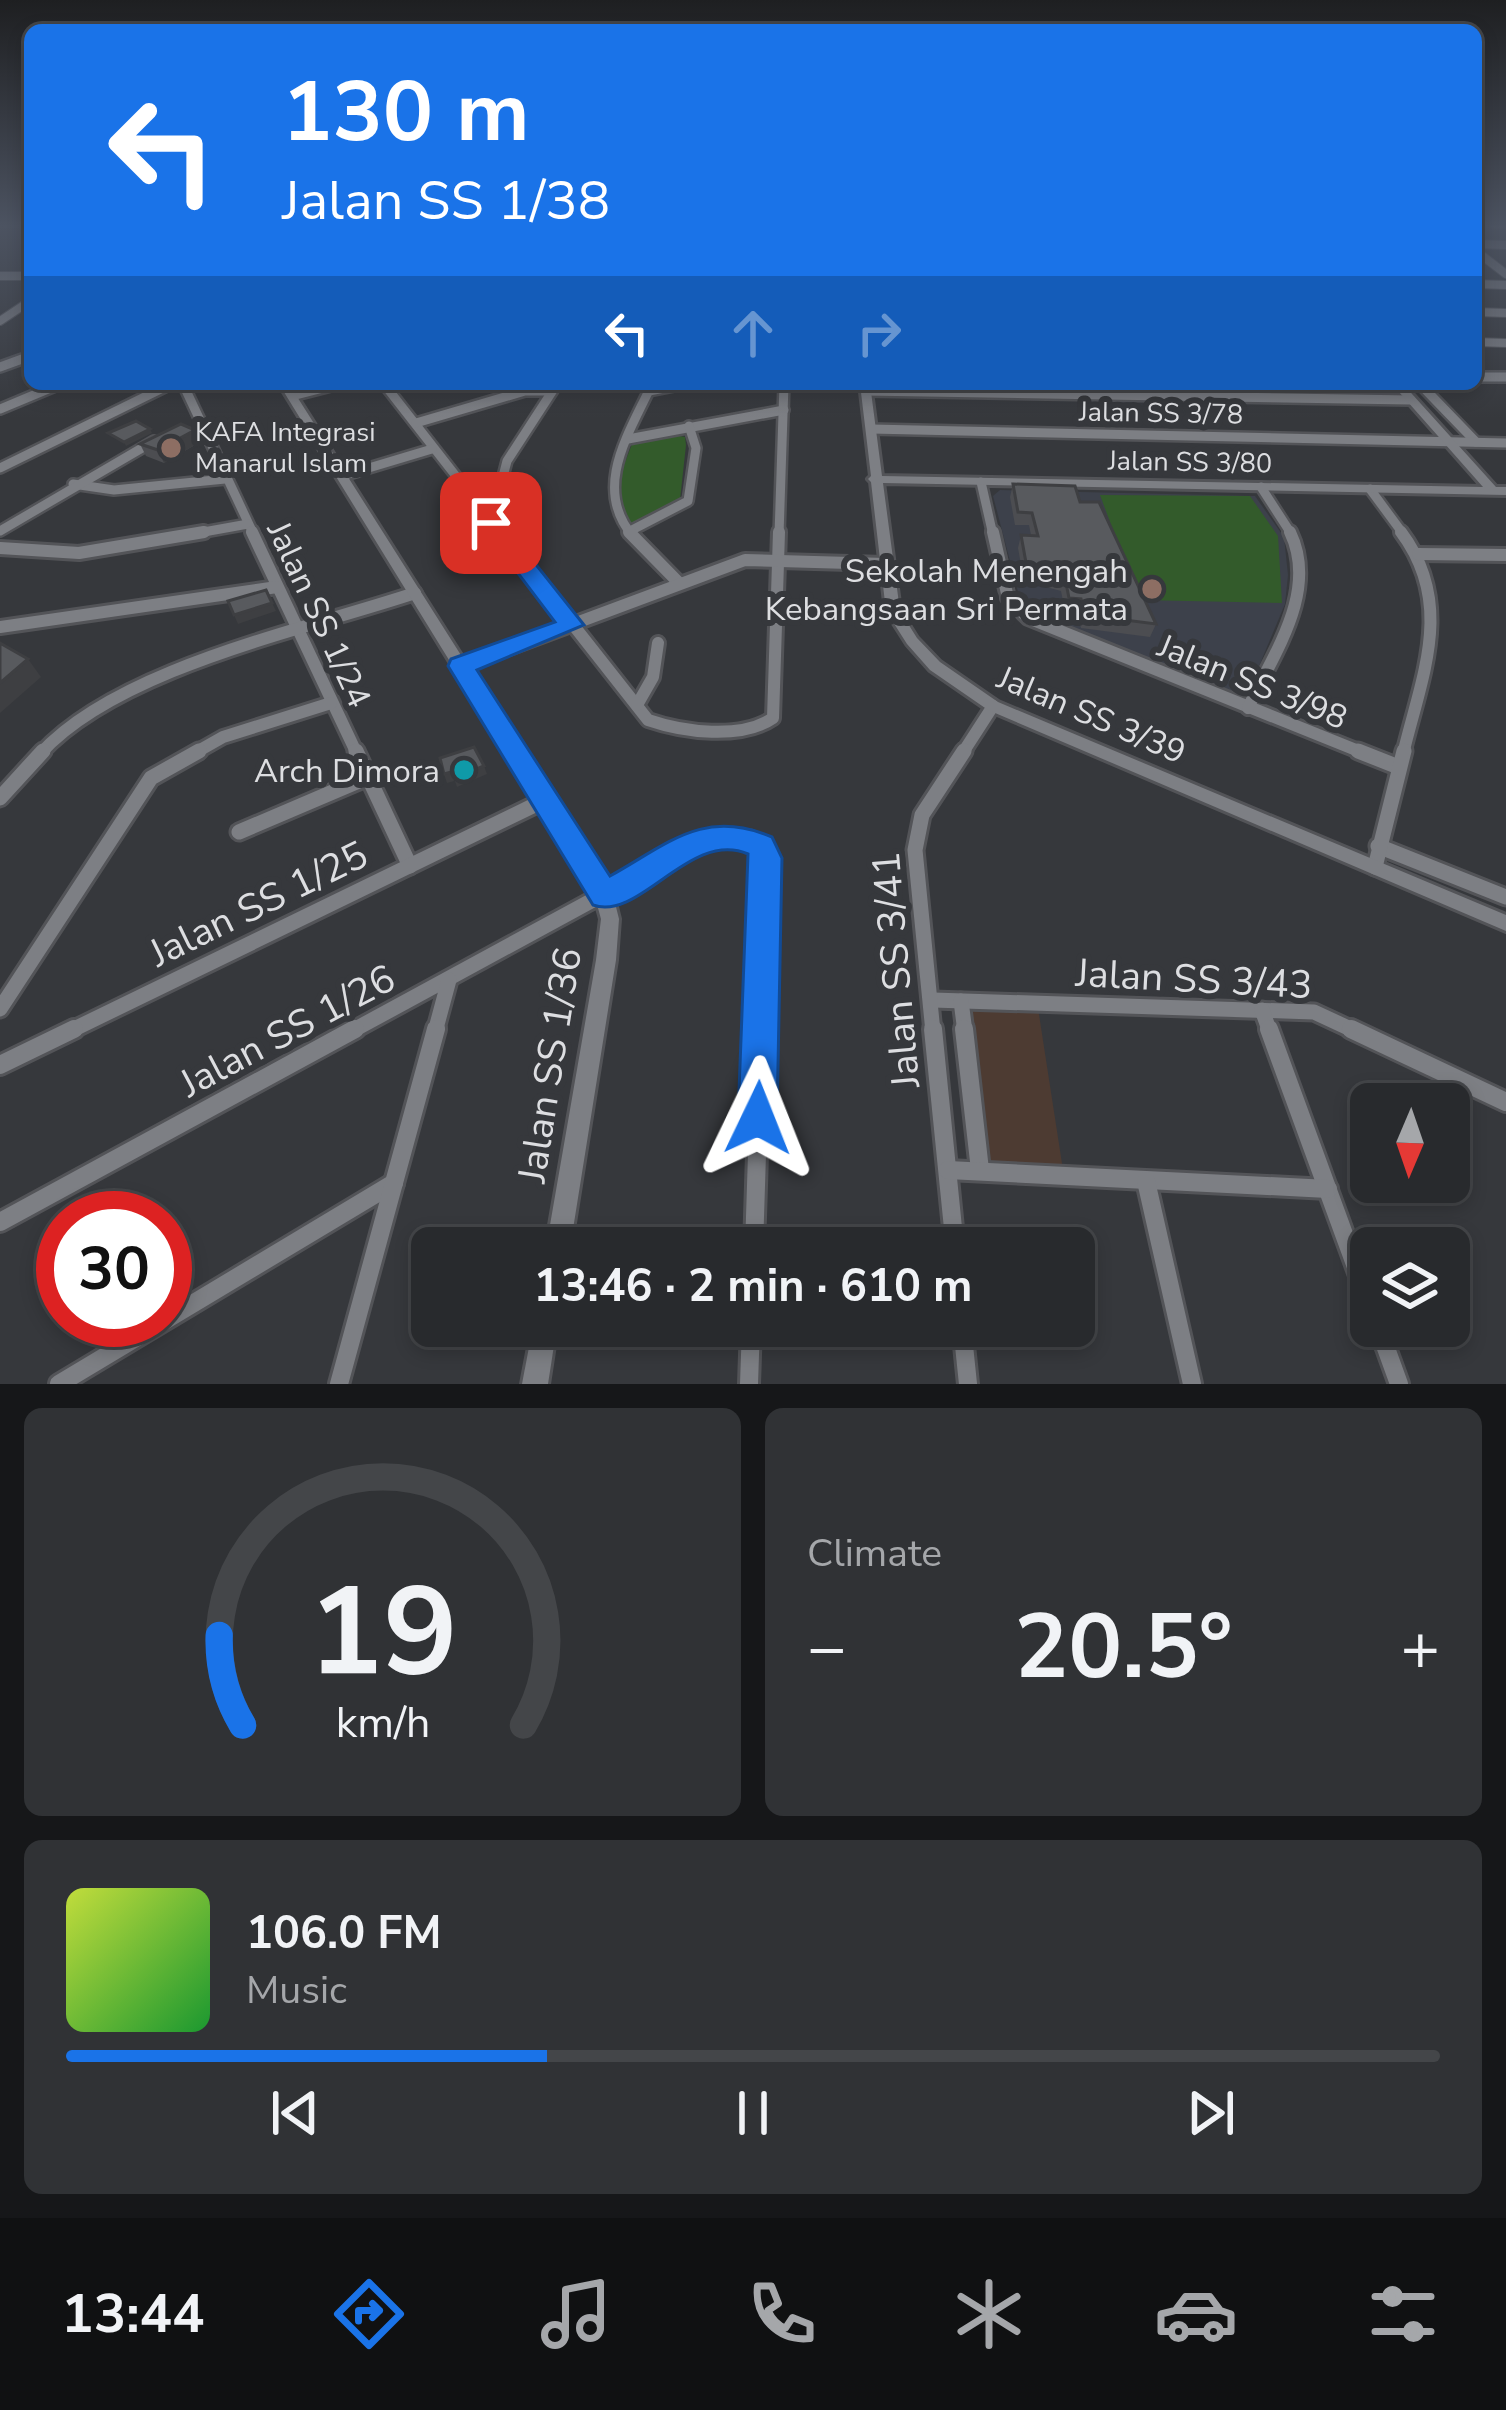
<!DOCTYPE html>
<meta charset="utf-8">
<style>
:root{--surface:#282a2d;--page:#303235;--text:#f1f3f6;--muted:#a5a7aa;--line:#444649;--accent:#1a73e8}
body{margin:0;font-family:"Nunito Sans",sans-serif;background:var(--page);color:var(--text);height:100vh;display:flex;flex-direction:column;font-size:45px;white-space:nowrap}
*{box-sizing:border-box;margin:0}
p{font-size:39px;color:var(--muted)}
.icon{flex:none;width:66px;height:66px;fill:none;stroke:currentColor;stroke-width:2;stroke-linecap:round;stroke-linejoin:round}
.map{position:relative;height:1384px;overflow:hidden}
.drawer{display:flex;flex-direction:column;gap:24px;padding:24px;background:#161719;flex:1}
.drawer>*{flex:none}
.banner{position:absolute;left:24px;top:24px;width:1458px;height:366px;border-radius:18px;box-shadow:0 6px 18px #0003,0 0 0 3px var(--line);background:#1a73e8;color:#fff;overflow:hidden}
.needle{width:78px;rotate:182deg}
.tools{position:absolute;left:1350px;top:1083px;display:grid;gap:24px}
.tools a{display:grid;place-items:center;width:120px;height:120px;border-radius:18px;background:var(--surface);box-shadow:0 6px 18px #0003,0 0 0 3px var(--line);font-size:60px}
.speed{position:absolute;left:36px;top:1191px;display:flex;gap:24px;font-size:60px;font-weight:700;text-align:center}
.speed>*{display:grid;place-content:center;width:156px;height:156px;border-radius:50%;background:var(--surface);box-shadow:0 6px 18px #0003,0 0 0 3px var(--line);line-height:1}
.speed .limit{border:18px solid #d22;background:#fff;color:#111}
.pin{position:absolute;display:grid;place-items:center;width:102px;height:102px;color:#fff;margin:-51px;border-radius:24px;box-shadow:0 6px 18px #0006}
.me{position:absolute;width:132px;margin:-66px;rotate:2deg;stroke-linejoin:round;filter:drop-shadow(0 0 9px #0008)}
.turn{display:flex;align-items:center;gap:42px;height:252px;padding:0 60px;font-size:54px}
.turn .icon{width:156px;height:156px;stroke-width:2.5}
.turn b{display:block;font-size:84px;line-height:102px}
.lanes{display:flex;align-items:center;height:114px;padding:0 60px;background:#0003;justify-content:center;gap:60px;direction:ltr}
.lanes .off{opacity:.35}
.big{font-size:90px;font-weight:700;line-height:1.1}
.drawer .widget{flex:1;display:flex;flex-direction:column;justify-content:center;gap:18px;min-width:0;padding:0 42px;border-radius:18px;background:var(--page)}
.drawer .dial{align-items:center;gap:0}
.dial svg{height:312px;overflow:visible;fill:none;stroke:var(--line);stroke-width:7;stroke-linecap:round;text-anchor:middle}
.dial text{fill:var(--text);stroke:none}
.song{display:flex;align-items:center;gap:36px}
.cover{width:144px;height:144px;border-radius:18px;background:linear-gradient(135deg,hsl(70 70% 55%),hsl(130 70% 35%))}
.played{height:12px;border-radius:6px;background:linear-gradient(90deg,var(--accent) 35%,var(--line) 35%)}
.keys{display:flex;justify-content:space-around;direction:ltr}
.heat{display:flex;justify-content:space-between;align-items:center;font-size:66px;direction:ltr}
.drawer .tiles{flex:1;display:grid;gap:24px;grid-template-columns:1fr 1fr}
.widget:last-child{grid-column:span 2}
.trip{position:absolute;left:411px;top:1227px;width:684px;height:120px;border-radius:18px;background:var(--surface);box-shadow:0 6px 18px #0003,0 0 0 3px var(--line);font-weight:700;line-height:120px;text-align:center}
.menu{display:flex;height:192px;justify-content:space-around;align-items:center;background:#101112;color:var(--muted)}
.menu .icon{width:84px;height:84px}
.menu .active{color:var(--accent)}
.menu b{font-size:54px;color:var(--text)}
.map>svg:first-child{display:block}
.commercial{fill:#4d3b32}
.built{fill:#3d414b}
.green{fill:#335b2b}
.lines{fill:none;stroke-linecap:round;stroke-linejoin:round}
.minor-far4-casing{stroke:#535458;stroke-width:10}
.minor-far3-casing{stroke:#535458;stroke-width:14}
.minor-far2-casing{stroke:#535458;stroke-width:18}
.minor-far1-casing{stroke:#535458;stroke-width:21}
.minor-casing{stroke:#535458;stroke-width:24}
.tertiary-casing{stroke:#535458;stroke-width:6}
.minor-far4{stroke:#7d7f84;stroke-width:8}
.minor-far3{stroke:#7d7f84;stroke-width:9}
.minor-far2{stroke:#7d7f84;stroke-width:12}
.minor-far1{stroke:#7d7f84;stroke-width:15}
.minor{stroke:#7d7f84;stroke-width:18}
.tertiary{fill:#7d7f84;fill-rule:evenodd}
.wall{fill:#4c4d51}
.shaded-wall{fill:#3e3f42}
.building{fill:#585a5e;stroke:#3e3f42;stroke-width:3}
.route{fill:#1a73e8;stroke:#114b97;stroke-width:3}
.education-dot{fill:#8d6e63;stroke:#36383c;stroke-width:4.5}
.culture-dot{fill:#0f9aa8;stroke:#36383c;stroke-width:4.5}
.labels{text-anchor:middle;stroke-width:12;stroke-linejoin:round;paint-order:stroke}
.far-street-label{font-size:27px;fill:#dddee1;stroke:#36383c}
.far-poi-label{font-size:27px;fill:#dddee1;stroke:#36383c;text-anchor:start}
.poi-label{font-size:33px;fill:#dddee1;stroke:#36383c;text-anchor:end}
.street-label{font-size:33px;fill:#dddee1;stroke:#36383c}
.near-street-label{font-size:39px;fill:#dddee1;stroke:#36383c}
</style>
<div class="map">
<svg width="1506" height="1384" viewBox="0 0 1506 1384">
<rect width="100%" height="100%" fill="#36383c"/>
<path class="commercial" d="M968,1005L1038,1008L1063,1170L986,1164Z"/>
<path class="built" d="M1000,490L1255,496L1284,537L1288,575L1285,604L1244,702L1029,611L1021,603L993,496Z"/>
<g class="green">
<path d="M669,434L685,437L686,445L680,500L631,524L617,509V483L632,444Z"/>
<path d="M1100,495L1250,496L1278,536L1282,603L1139,600Z"/>
</g>
<g class="lines">
<g class="minor-far4-casing">
<g id="minor-far4">
<path d="M1494,224H1506"/>
<path d="M1476,244L1506,245"/>
<path d="M1476,251L1506,274"/>
<path d="M0,276H30"/>
<path d="M1476,284L1506,285"/>
<path d="M1476,312L1506,313"/>
<path d="M0,321L30,301"/>
<path d="M1476,342L1506,343"/>
<path d="M14,362L30,356"/>
</g>
</g>
<g class="minor-far3-casing">
<g id="minor-far3">
<path d="M0,367L22,359"/>
<path d="M1476,377H1506"/>
<path d="M183,384L254,535"/>
<path d="M384,384L502,535"/>
<path d="M1420,384L1476,442"/>
<path d="M649,391L685,384"/>
<path d="M866,391L1411,400"/>
<path d="M292,396L339,384"/>
<path d="M0,409L60,384"/>
<path d="M416,423L525,391H552"/>
<path d="M871,429L1506,443"/>
<path d="M628,439L784,410"/>
<path d="M0,468L171,384"/>
<path d="M342,476L432,449"/>
<path d="M981,482L993,535"/>
<path d="M73,484L114,490L225,479"/>
<path d="M1261,487L1292,535"/>
<path d="M1370,489L1404,535"/>
<path d="M491,522L507,461L557,384"/>
<path d="M632,530L688,501L696,448L689,426"/>
<path d="M0,531L154,441"/>
<path d="M187,535L248,524"/>
<path d="M632,535C592,487 630,432 652,384"/>
<path d="M779,535L784,384"/>
</g>
</g>
<g class="minor-far2-casing">
<g id="minor-far2">
<path d="M252,532L357,754"/>
<path d="M500,532L648,720C683,732 741,740 773,718L779,532"/>
<path d="M629,532L679,583"/>
<path d="M993,532L1008,598L1028,618L1366,754"/>
<path d="M1401,532C1455,604 1422,675 1403,754"/>
<path d="M0,548L79,553L204,532"/>
<path d="M1418,554L1506,555"/>
<path d="M0,627L277,587"/>
<path d="M461,666L745,560L885,564"/>
<path d="M637,705L653,677L658,643"/>
<path d="M1248,708C1273,654 1319,592 1290,532"/>
<path d="M40,754C118,668 304,630 415,593"/>
<path d="M193,754L223,737L331,703"/>
<path d="M962,754L993,706"/>
</g>
</g>
<g class="minor-far1-casing">
<g id="minor-far1">
<path d="M356,751L410,866"/>
<path d="M1358,751L1396,766"/>
<path d="M0,798L43,751"/>
<path d="M239,832L368,777"/>
<path d="M1378,846L1506,897"/>
<path d="M1375,867L1404,751"/>
<path d="M933,1000L1314,1012L1357,1032"/>
<path d="M961,1001L965,1032"/>
<path d="M0,1009L151,778L199,751"/>
<path d="M1262,1010L1270,1032"/>
<path d="M68,1032L545,800"/>
<path d="M350,1032L707,838L750,839L766,858L761,1032"/>
<path d="M435,1032L449,980"/>
<path d="M933,1032L915,850L922,815L964,751"/>
</g>
</g>
<g class="minor-casing">
<g id="minor">
<path d="M933,1029L955,1248"/>
<path d="M964,1029L980,1170"/>
<path d="M1269,1029L1371,1308"/>
<path d="M1351,1029L1506,1102"/>
<path d="M0,1065L74,1029"/>
<path d="M948,1170L1328,1189"/>
<path d="M1146,1181L1192,1384"/>
<path d="M0,1222L355,1029"/>
<path d="M754,1248L761,1029"/>
<path d="M962,1326L968,1384"/>
<path d="M1378,1326L1399,1384"/>
<path d="M59,1384L394,1183"/>
<path d="M339,1384L436,1029"/>
<path d="M749,1384L751,1326"/>
</g>
</g>
<g class="tertiary-casing">
<g id="tertiary">
<path d="M279,384H289L613,895L619,919L616,960L570,1248H546L596,960L601,919L595,897Z"/>
<path d="M860,384H870L882,476L1483,487L1392,384H1403L1496,487H1506V495L883,483L900,611L917,638L940,662L998,702L1506,915V931L988,710L930,670L907,644L886,611L871,482L868,479L871,476Z"/>
<path d="M533,1326H557L548,1384H522Z"/>
</g>
</g>
<use href="#minor-far4" class="minor-far4"/>
<use href="#minor-far3" class="minor-far3"/>
<use href="#minor-far2" class="minor-far2"/>
<use href="#minor-far1" class="minor-far1"/>
<use href="#minor" class="minor"/>
<use href="#tertiary" class="tertiary"/>
</g>
<g class="wall">
<path d="M200,442L164,463L146,456L140,444Z"/>
<path d="M1013,484L1080,502L1156,624L1150,637L1081,628L1077,612L1065,611L1061,591L1024,581L1018,548L1021,535H1031L1029,525H1015L1010,497Z"/>
</g>
<g class="shaded-wall">
<path d="M150,429L152,433L126,446L124,442Z"/>
<path d="M195,430L200,442L164,463L158,450Z"/>
<path d="M272,603L276,611L238,624L234,615Z"/>
<path d="M28,659L41,677L0,713V683Z"/>
<path d="M484,766L487,774L457,787L454,778Z"/>
<path d="M451,772L454,781L447,783L444,774Z"/>
</g>
<g class="building">
<path d="M136,421L150,429L124,442L108,433Z"/>
<path d="M181,424L195,430L158,450L140,444Z"/>
<path d="M1013,484L1075,486L1080,502H1099L1156,624L1085,615L1081,599L1069,598L1065,578L1027,568L1021,535L1038,536L1032,513L1018,512Z"/>
<path d="M266,590L272,603L234,615L228,601Z"/>
<path d="M0,643L28,659L0,683Z"/>
<path d="M474,747L484,766L454,778L451,772L444,774L440,758Z"/>
</g>
<linearGradient id="sky" x2="0" y2="1"><stop stop-color="#1e1f21"/><stop offset="0.54" stop-color="#4c5361"/><stop offset="1" stop-color="#4c5361" stop-opacity="0"/></linearGradient>
<rect width="1506" height="418" fill="url(#sky)"/>
<path class="route" d="M483,518H499L584,625L477,670L610,876C669,843 704,808 772,837L782,858L777,1118L771,1132L758,1138L744,1132L738,1118L748,854C690,829 640,922 593,905L448,666L451,659L555,622L483,527Z"/>
<g class="education-dot">
<circle cx="171" cy="448" r="12"/>
<circle cx="1152" cy="589" r="12"/>
</g>
<circle class="culture-dot" cx="464" cy="770" r="12"/>
<g class="labels">
<g class="far-street-label">
<text transform="translate(1161 413) rotate(1)" y="9">Jalan SS 3/78</text>
<text transform="translate(1190 462) rotate(1)" y="9">Jalan SS 3/80</text>
</g>
<g class="far-poi-label">
<text x="195" y="441">KAFA Integrasi<tspan x="195" dy="31">Manarul Islam</tspan></text>
</g>
<g class="poi-label">
<text x="1128" y="582">Sekolah Menengah<tspan x="1128" dy="38">Kebangsaan Sri Permata</tspan></text>
<text x="440" y="782">Arch Dimora</text>
</g>
<g class="street-label">
<text transform="translate(320 614) rotate(65)" y="12">Jalan SS 1/24</text>
<text transform="translate(1253 681) rotate(22)" y="12">Jalan SS 3/98</text>
<text transform="translate(1092 714) rotate(23)" y="12">Jalan SS 3/39</text>
</g>
<g class="near-street-label">
<text transform="translate(258 903) rotate(-26)" y="14">Jalan SS 1/25</text>
<text transform="translate(895 970) rotate(-95)" y="14">Jalan SS 3/41</text>
<text transform="translate(1194 978) rotate(3)" y="14">Jalan SS 3/43</text>
<text transform="translate(287 1030) rotate(-28)" y="14">Jalan SS 1/26</text>
<text transform="translate(549 1065) rotate(-81)" y="14">Jalan SS 1/36</text>
</g>
</g>
</svg>
<div class="tools">
<a><svg class="needle" viewBox="-14 -14 28 28"><path d="M0-13l5 13h-10z" fill="#e53935"/><path d="M0 13l5-13h-10z" fill="#a5a7aa"/></svg></a>
<a><svg class="icon" aria-label="layers" viewBox="0 0 24 24"><path d="M12 4l9 5-9 5-9-5zM3 14l9 5 9-5"/></svg></a>
</div>
<div class="speed"><div class="limit">30</div></div>
<div class="pin" style="left:491px;top:523px;background:#d93025"><svg class="icon" aria-label="arrive" viewBox="0 0 24 24"><path d="M6 21V4h12l-3 4 3 4H6"/></svg></div>
<svg class="me" style="left:758px;top:1118px" viewBox="-20 -20 40 40"><path d="M0-17L14 15 0 8-14 15z" fill="#1a73e8" stroke="#fff" stroke-width="4"/></svg>
<div class="trip">13:46 · 2 min · 610 m</div>
<div class="banner">
<div class="turn"><svg class="icon" aria-label="left" viewBox="0 0 24 24"><path d="M17 20v-9H6M10 6l-5 5 5 5"/></svg><div><b>130 m</b>Jalan SS 1/38</div></div>
<div class="lanes"><svg class="icon" aria-label="left" viewBox="0 0 24 24"><path d="M17 20v-9H6M10 6l-5 5 5 5"/></svg><svg class="icon off" aria-label="ahead" viewBox="0 0 24 24"><path d="M12 20V5M6 11l6-6 6 6"/></svg><svg class="icon off" aria-label="right" viewBox="0 0 24 24"><path d="M7 20v-9h11M14 6l5 5-5 5"/></svg></div>
</div>
</div>
<section class="drawer">
<div class="tiles">
<div class="widget dial"><svg viewBox="0 0 100 80">
<path d="M14 69A42 42 0 1 1 86 69"/>
<path d="M14 69A42 42 0 0 1 8 46" stroke="#1a73e8"/>
<text x="50" y="56" font-size="32" font-weight="700">19</text>
<text x="50" y="72" font-size="11">km/h</text>
</svg></div>
<div class="widget"><p>Climate</p>
<div class="heat"><a>−</a><b class="big">20.5°</b><a>+</a></div>
</div>
<div class="widget">
<div class="song"><i class="cover"></i><div><b>106.0 FM</b><p>Music</p></div></div>
<div class="played"></div>
<div class="keys"><svg class="icon" aria-label="previous" viewBox="0 0 24 24"><path d="M18 5L8 12l10 7zM5 5v14"/></svg><svg class="icon" aria-label="pause" viewBox="0 0 24 24"><path d="M8 5v14M16 5v14"/></svg><svg class="icon" aria-label="next" viewBox="0 0 24 24"><path d="M6 5l10 7-10 7zM19 5v14"/></svg></div>
</div>
</div>
</section>
<nav class="menu">
<b>13:44</b>
<svg class="icon active" aria-label="directions" viewBox="0 0 24 24"><path d="M12 3l9 9-9 9-9-9zM9 14v-3h6M13 9l2 2-2 2"/></svg>
<svg class="icon" aria-label="music" viewBox="0 0 24 24"><path d="M9 18V5l10-2v13"/><circle cx="6" cy="18" r="3"/><circle cx="16" cy="16" r="3"/></svg>
<svg class="icon" aria-label="phone" viewBox="0 0 24 24"><path d="M5 4h4l2 5-3 2q2 4 5 5l2-3 5 2v4C11 20 4 13 5 4z"/></svg>
<svg class="icon" aria-label="climate" viewBox="0 0 24 24"><path d="M12 3v18M4 7l16 10M4 17L20 7"/></svg>
<svg class="icon" aria-label="car" viewBox="0 0 24 24"><path d="M5 17H2v-5l4-1 3-4h7l3 4 3 1v5h-3M9 17h6M6 11h13"/><circle cx="7" cy="17" r="2"/><circle cx="17" cy="17" r="2"/></svg>
<svg class="icon" aria-label="filters" viewBox="0 0 24 24"><path d="M4 7h16M4 17h16"/><circle cx="9" cy="7" r="2"/><circle cx="15" cy="17" r="2"/></svg>
</nav>
